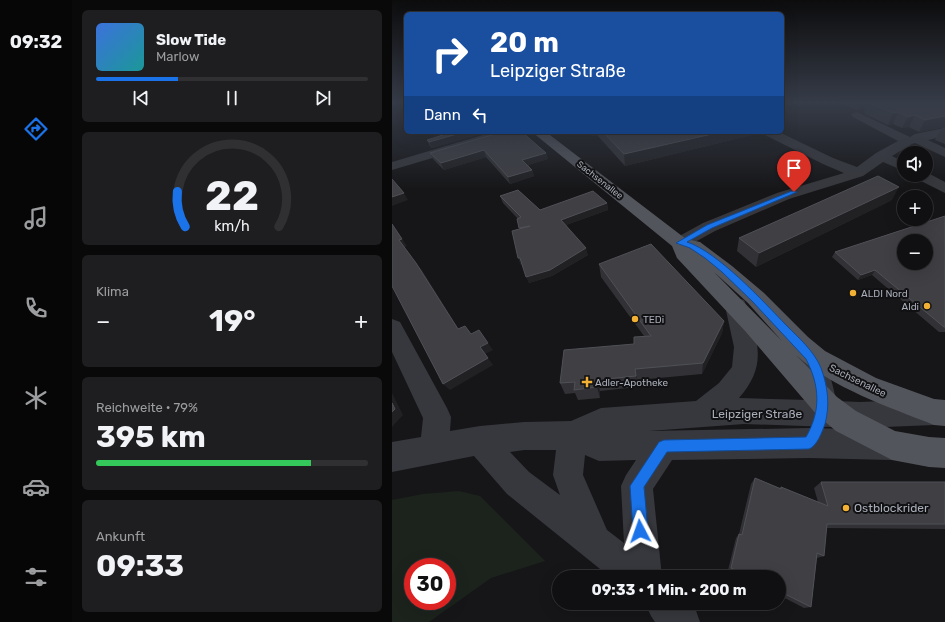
<!DOCTYPE html>
<html lang="de">
<meta charset="utf-8">
<style>
:root{--surface:#101012;--page:#1e1e20;--text:#f1f3f6;--muted:#9c9d9f;--line:#303032;--accent:#1a73e8}
body{margin:0;font-family:Rubik,sans-serif;background:var(--page);color:var(--text);height:100vh;display:flex;flex-direction:column;font-size:15px;white-space:nowrap}
*{box-sizing:border-box;margin:0}
p{font-size:13px;color:var(--muted)}
.icon{flex:none;width:22px;height:22px;fill:none;stroke:currentColor;stroke-width:2;stroke-linecap:round;stroke-linejoin:round}
.map{position:relative;flex:1;overflow:hidden}
.sheet{display:flex;flex-direction:column;gap:10px;padding:10px;background:#09090a;width:320px}
.sheet>*{flex:none}
.banner{position:absolute;left:12px;top:12px;width:380px;height:122px;border-radius:6px;box-shadow:0 4px 16px #0002,0 0 0 1px var(--line);background:#1a4fa0;color:#fff;overflow:hidden}
.fabs{position:absolute;left:505px;top:146px;display:grid;gap:8px}
.fabs a{display:grid;place-items:center;width:36px;height:36px;border-radius:50%;background:var(--surface);box-shadow:0 4px 16px #0002,0 0 0 1px var(--line);font-size:20px}
.speed{position:absolute;left:12px;top:558px;display:flex;gap:8px;font-size:20px;font-weight:700;text-align:center}
.speed>*{display:grid;place-content:center;width:52px;height:52px;border-radius:50%;background:var(--surface);box-shadow:0 4px 16px #0002,0 0 0 1px var(--line);line-height:1}
.speed .limit{border:6px solid #d22;background:#fff;color:#111}
.pin{position:absolute;display:grid;place-items:center;width:34px;height:34px;color:#fff;margin:-41px -17px;border-radius:50% 50% 50% 0;rotate:-45deg;box-shadow:0 0 4px #0007}
.pin .icon{rotate:45deg}
.me{position:absolute;width:44px;margin:-22px;rotate:356deg;stroke-linejoin:round;filter:drop-shadow(0 0 3px #0008)}
.turn{display:flex;align-items:center;gap:14px;height:84px;padding:0 20px;font-size:18px}
.turn .icon{width:52px;height:52px;stroke-width:2.5}
.turn b{display:block;font-size:28px;line-height:34px}
.then{display:flex;align-items:center;height:38px;padding:0 20px;background:#0003;gap:8px;font-size:15px}
.big{font-size:30px;font-weight:700;line-height:1.1}
.sheet .tile{flex:1;display:flex;flex-direction:column;justify-content:center;gap:6px;min-width:0;padding:0 14px;border-radius:6px;background:var(--page)}
.sheet .dial{align-items:center;gap:0}
.dial svg{height:104px;overflow:visible;fill:none;stroke:var(--line);stroke-width:7;stroke-linecap:round;text-anchor:middle}
.dial text{fill:var(--text);stroke:none}
.song{display:flex;align-items:center;gap:12px}
.cover{width:48px;height:48px;border-radius:6px;background:linear-gradient(135deg,hsl(220 70% 55%),hsl(180 70% 35%))}
.played{height:4px;border-radius:2px;background:linear-gradient(90deg,var(--accent) 30%,var(--line) 30%)}
.keys{display:flex;justify-content:space-around;direction:ltr}
.heat{display:flex;justify-content:space-between;align-items:center;font-size:22px;direction:ltr}
.charge{height:6px;border-radius:3px;background:linear-gradient(90deg,#34c759 79%,var(--line) 0)}
.trip{position:absolute;left:160px;top:570px;width:234px;height:40px;border-radius:20px;background:var(--surface);box-shadow:0 4px 16px #0002,0 0 0 1px var(--line);font-weight:700;line-height:40px;text-align:center}
main{display:flex;flex:1;min-height:0}
.menu{display:flex;flex-direction:column;width:72px;justify-content:space-around;align-items:center;background:#060607;color:var(--muted)}
.menu .icon{width:28px;height:28px}
.menu .selected{color:var(--accent)}
.menu b{font-size:18px;color:var(--text)}
.map>svg:first-child{display:block}
.green{fill:#1c231d;fill-rule:evenodd}
.lines{fill:none;stroke-linecap:round;stroke-linejoin:round}
.minor{fill:#37383d;fill-rule:evenodd}
.major{fill:#53555c;fill-rule:evenodd}
.wall{fill:#323236}
.shaded-wall{fill:#212124}
.building{fill:#3f3f44;stroke:#4f5156;fill-rule:evenodd}
.route{fill:#1a73e8;stroke:#114b97}
.poi-dot{fill:#f2b134;stroke:#111113;stroke-width:1.5}
.labels{text-anchor:middle;stroke-width:4;stroke-linejoin:round;paint-order:stroke}
.far-street-label{font-size:9px;fill:#a8adb8;stroke:#111113}
.poi-label{font-size:10px;fill:#a8adb8;stroke:#111113;text-anchor:start}
.street-label{font-size:10px;fill:#a8adb8;stroke:#111113}
.near-street-label{font-size:12px;fill:#a8adb8;stroke:#111113}
.near-poi-label{font-size:12px;fill:#a8adb8;stroke:#111113;text-anchor:start}
</style>
<main>
<nav class="menu">
<b>09:32</b>
<svg class="icon selected" aria-label="directions" viewBox="0 0 24 24"><path d="M12 3l9 9-9 9-9-9zM9 14v-3h6M13 9l2 2-2 2"/></svg>
<svg class="icon" aria-label="music" viewBox="0 0 24 24"><path d="M9 18V5l10-2v13"/><circle cx="6" cy="18" r="3"/><circle cx="16" cy="16" r="3"/></svg>
<svg class="icon" aria-label="phone" viewBox="0 0 24 24"><path d="M5 4h4l2 5-3 2q2 4 5 5l2-3 5 2v4C11 20 4 13 5 4z"/></svg>
<svg class="icon" aria-label="climate" viewBox="0 0 24 24"><path d="M12 3v18M4 7l16 10M4 17L20 7"/></svg>
<svg class="icon" aria-label="car" viewBox="0 0 24 24"><path d="M5 17H2v-5l4-1 3-4h7l3 4 3 1v5h-3M9 17h6M6 11h13"/><circle cx="7" cy="17" r="2"/><circle cx="17" cy="17" r="2"/></svg>
<svg class="icon" aria-label="filters" viewBox="0 0 24 24"><path d="M4 7h16M4 17h16"/><circle cx="9" cy="7" r="2"/><circle cx="15" cy="17" r="2"/></svg>
</nav>
<section class="sheet">
<div class="tile">
<div class="song"><i class="cover"></i><div><b>Slow Tide</b><p>Marlow</p></div></div>
<div class="played"></div>
<div class="keys"><svg class="icon" aria-label="previous" viewBox="0 0 24 24"><path d="M18 5L8 12l10 7zM5 5v14"/></svg><svg class="icon" aria-label="pause" viewBox="0 0 24 24"><path d="M8 5v14M16 5v14"/></svg><svg class="icon" aria-label="next" viewBox="0 0 24 24"><path d="M6 5l10 7-10 7zM19 5v14"/></svg></div>
</div>
<div class="tile dial"><svg viewBox="0 0 100 80">
<path d="M14 69A42 42 0 1 1 86 69"/>
<path d="M14 69A42 42 0 0 1 8 42" stroke="#1a73e8"/>
<text x="50" y="56" font-size="32" font-weight="700">22</text>
<text x="50" y="72" font-size="11">km/h</text>
</svg></div>
<div class="tile"><p>Klima</p>
<div class="heat"><a>−</a><b class="big">19°</b><a>+</a></div>
</div>
<div class="tile"><p>Reichweite · 79%</p><b class="big">395 km</b><div class="charge"></div></div>
<div class="tile"><p>Ankunft</p><b class="big">09:33</b></div>
</section>
<div class="map">
<svg width="553" height="622" viewBox="0 0 553 622">
<rect width="100%" height="100%" fill="#161618"/>
<path class="green" d="M67,491L88,496L153,561L99,578L37,622H0V500L31,494ZM21,567H55V601H21Z"/>
<g class="lines">
<g class="minor">
<path d="M465,112L518,137L523,134L553,128V136L536,140L553,148V157L523,143L520,144L500,156L512,162V171L491,162L471,176L397,199L323,231L294,247L288,249L282,247L279,243L282,239L311,223L385,193L452,173L431,164L373,135L371,132H387L441,158L465,167L484,153L506,141L461,117L459,115L461,113Z"/>
<path d="M101,132H120L118,135L0,170V162Z"/>
<path d="M534,172L553,182V193L523,178L521,175H534Z"/>
<path d="M344,298L352,300C356,308 358,316 360,324C370,354 368,374 347,398L417,400L415,383L410,369L397,347L401,340C403,339 407,337 410,337C429,338 442,385 444,401L468,402L542,399L552,403L553,406L552,421L542,425L468,428L352,424L257,431L417,428L499,430L509,435L514,445L509,455L499,460L417,458L280,460L261,489L270,577H218L115,494L82,456L0,472V442L29,437L31,418L0,352V319L8,322L55,408L59,417L58,431L88,426L132,422L179,421L209,408L304,401L327,383L340,367L342,347L333,306L336,300ZM132,450H164L161,475L168,495L137,472L118,452ZM193,455L207,461L244,460L234,475L229,486L232,543L215,530L191,475Z"/>
<path d="M253,603H298L303,608L308,622H263L259,616Z"/>
</g>
<path class="major" d="M140,132H154L294,239L308,242L340,266L372,293L416,337L433,351L484,378L542,399L553,400V426L542,425C497,407 440,388 404,355L445,397L464,411L503,431L537,437L553,438V468L537,467L500,460L444,431L425,415L354,332L285,258L280,246ZM322,272L356,303L390,341Z"/>
</g>
<g class="wall">
<path d="M450,103H553V144L543,140L550,128L552,127L527,132L517,127L510,128L501,124L496,125L473,114L472,108L465,110Z"/>
<path d="M45,132H96L40,148L38,146L35,140L49,136Z"/>
<path d="M110,132L154,153L156,159L136,165L140,170L142,176L118,184L94,157L52,170L41,159L38,153Z"/>
<path d="M197,132H361L360,135L233,166L205,135L200,136Z"/>
<path d="M108,196L148,210L215,203L216,210L174,225L196,255L160,276L137,283L130,264L129,265L126,258L128,229L126,219L111,203Z"/>
<path d="M500,200L364,267L345,251L347,238Z"/>
<path d="M553,216V332H547L480,275L466,280L440,257L443,252Z"/>
<path d="M207,264L332,321L330,333L310,374L245,380V387L208,391V398L186,400L183,393L173,394L168,383L242,344L252,336L209,277Z"/>
<path d="M363,478L388,488L389,487L426,502L422,488L429,482H553V529L434,528L432,556L425,558L419,607L412,608L387,595V577H350L336,570L344,538L347,534L359,484Z"/>
</g>
<g class="shaded-wall">
<path d="M468,103H474L472,108L465,110Z"/>
<path d="M506,112L501,124L496,125L501,113Z"/>
<path d="M523,115L517,127L510,128L516,117Z"/>
<path d="M553,116V127L527,132L533,120Z"/>
<path d="M72,132H96L40,148L37,142Z"/>
<path d="M200,132H204L205,135L200,136Z"/>
<path d="M329,132H361L360,135L233,166L232,154Z"/>
<path d="M92,150L94,157L52,170L49,163Z"/>
<path d="M154,153L156,159L132,166L130,160Z"/>
<path d="M140,170L142,176L118,184L116,177Z"/>
<path d="M507,187L500,200L364,267L367,253Z"/>
<path d="M12,193L16,200L0,206V197Z"/>
<path d="M215,203L216,210L171,226L169,220Z"/>
<path d="M0,224L15,246L12,248L7,240Z"/>
<path d="M194,248L196,255L160,276L137,283L134,277Z"/>
<path d="M126,258H128L131,264L129,265Z"/>
<path d="M24,263L30,270L71,336L66,329Z"/>
<path d="M483,270L480,275L466,280L469,275Z"/>
<path d="M332,321L330,333L310,374L311,363Z"/>
<path d="M96,343L101,350L93,354L101,365L58,390L51,384L88,347Z"/>
<path d="M243,369L245,380V387L244,376Z"/>
<path d="M205,380L208,391V398L205,387Z"/>
<path d="M0,393L11,415L0,427Z"/>
</g>
<g class="building">
<path d="M478,103H553V116L533,120L523,115L516,117L506,112L501,113Z"/>
<path d="M48,132H72L37,142L35,140L51,135Z"/>
<path d="M110,132H130L154,153L130,160L140,170L116,177L92,150L49,163L38,153Z"/>
<path d="M211,132H329L232,154Z"/>
<path d="M486,176L507,187L367,253L347,238Z"/>
<path d="M0,179L12,193L0,197Z"/>
<path d="M126,190L148,210L201,191L215,203L169,220L194,248L158,270L134,277L128,258H126L120,231L138,226L127,228L125,219L129,217L108,196Z"/>
<path d="M553,216V327H552L483,270L469,275L443,252ZM512,241H534V263H512Z"/>
<path d="M0,224L10,239L7,240L24,263L66,329L73,326L79,334L87,330L96,343L88,347L96,358L51,384L0,286Z"/>
<path d="M259,244L332,321L311,363L243,369L244,376L205,380V387L182,390L183,382L168,383L172,350L242,344V337L259,336L207,264Z"/>
<path d="M0,403L3,409L0,412Z"/>
<path d="M363,478L389,489V487L436,506L429,482H553V524H435L432,556L425,553L419,607L387,591V577H358L339,568L347,534L350,535Z"/>
</g>
<linearGradient id="sky" x2="0" y2="1"><stop stop-color="#0c0c0d"/><stop offset="0.54" stop-color="#363c48"/><stop offset="1" stop-color="#363c48" stop-opacity="0"/></linearGradient>
<rect width="553" height="190" fill="url(#sky)"/>
<path class="route" d="M400,191L405,192L320,228L295,242C326,252 371,301 394,325C407,338 422,351 429,368C436,387 438,405 433,424C430,432 425,446 417,449L275,452L252,487L256,531L253,536L248,538L244,536L241,531L238,486L267,442L272,440L414,437C429,411 428,386 414,359L360,301L330,272L313,258L298,248L284,243L315,225Z"/>
<g class="poi-dot">
<circle cx="461" cy="293" r="4"/>
<circle cx="535" cy="306" r="4"/>
<circle cx="243" cy="319" r="4"/>
<path d="M193 376h4v4h4v4h-4v4h-4v-4h-4v-4h4z"/>
<circle cx="454" cy="508" r="4"/>
</g>
<g class="labels">
<g class="far-street-label">
<text transform="translate(208 180) rotate(38)" y="3">Sachsenallee</text>
</g>
<g class="poi-label">
<text x="469" y="297">ALDI Nord</text>
<text x="527" y="310" text-anchor="end">Aldi</text>
<text x="251" y="323">TEDi</text>
<text x="203" y="386">Adler-Apotheke</text>
</g>
<g class="street-label">
<text transform="translate(466 380) rotate(26)" y="4">Sachsenallee</text>
</g>
<g class="near-street-label">
<text x="365" y="418">Leipziger Straße</text>
</g>
<g class="near-poi-label">
<text x="462" y="512">Ostblockrider</text>
</g>
</g>
</svg>
<div class="fabs">
<a><svg class="icon" aria-label="sound" viewBox="0 0 24 24"><path d="M4 9h4l5-4v14l-5-4H4zM17 9q2 3 0 6"/></svg></a>
<a>+</a>
<a>−</a>
</div>
<div class="speed"><div class="limit">30</div></div>
<div class="pin" style="left:402px;top:192px;background:#d93025"><svg class="icon" aria-label="arrive" viewBox="0 0 24 24"><path d="M6 21V4h12l-3 4 3 4H6"/></svg></div>
<svg class="me" style="left:248px;top:531px" viewBox="-20 -20 40 40"><path d="M0-17L14 15 0 8-14 15z" fill="#1a73e8" stroke="#fff" stroke-width="4"/></svg>
<div class="trip">09:33 · 1 Min. · 200 m</div>
<div class="banner">
<div class="turn"><svg class="icon" aria-label="right" viewBox="0 0 24 24"><path d="M7 20v-9h11M14 6l5 5-5 5"/></svg><div><b>20 m</b>Leipziger Straße</div></div>
<div class="then">Dann<svg class="icon" aria-label="left" viewBox="0 0 24 24"><path d="M17 20v-9H6M10 6l-5 5 5 5"/></svg></div>
</div>
</div>
</main>
